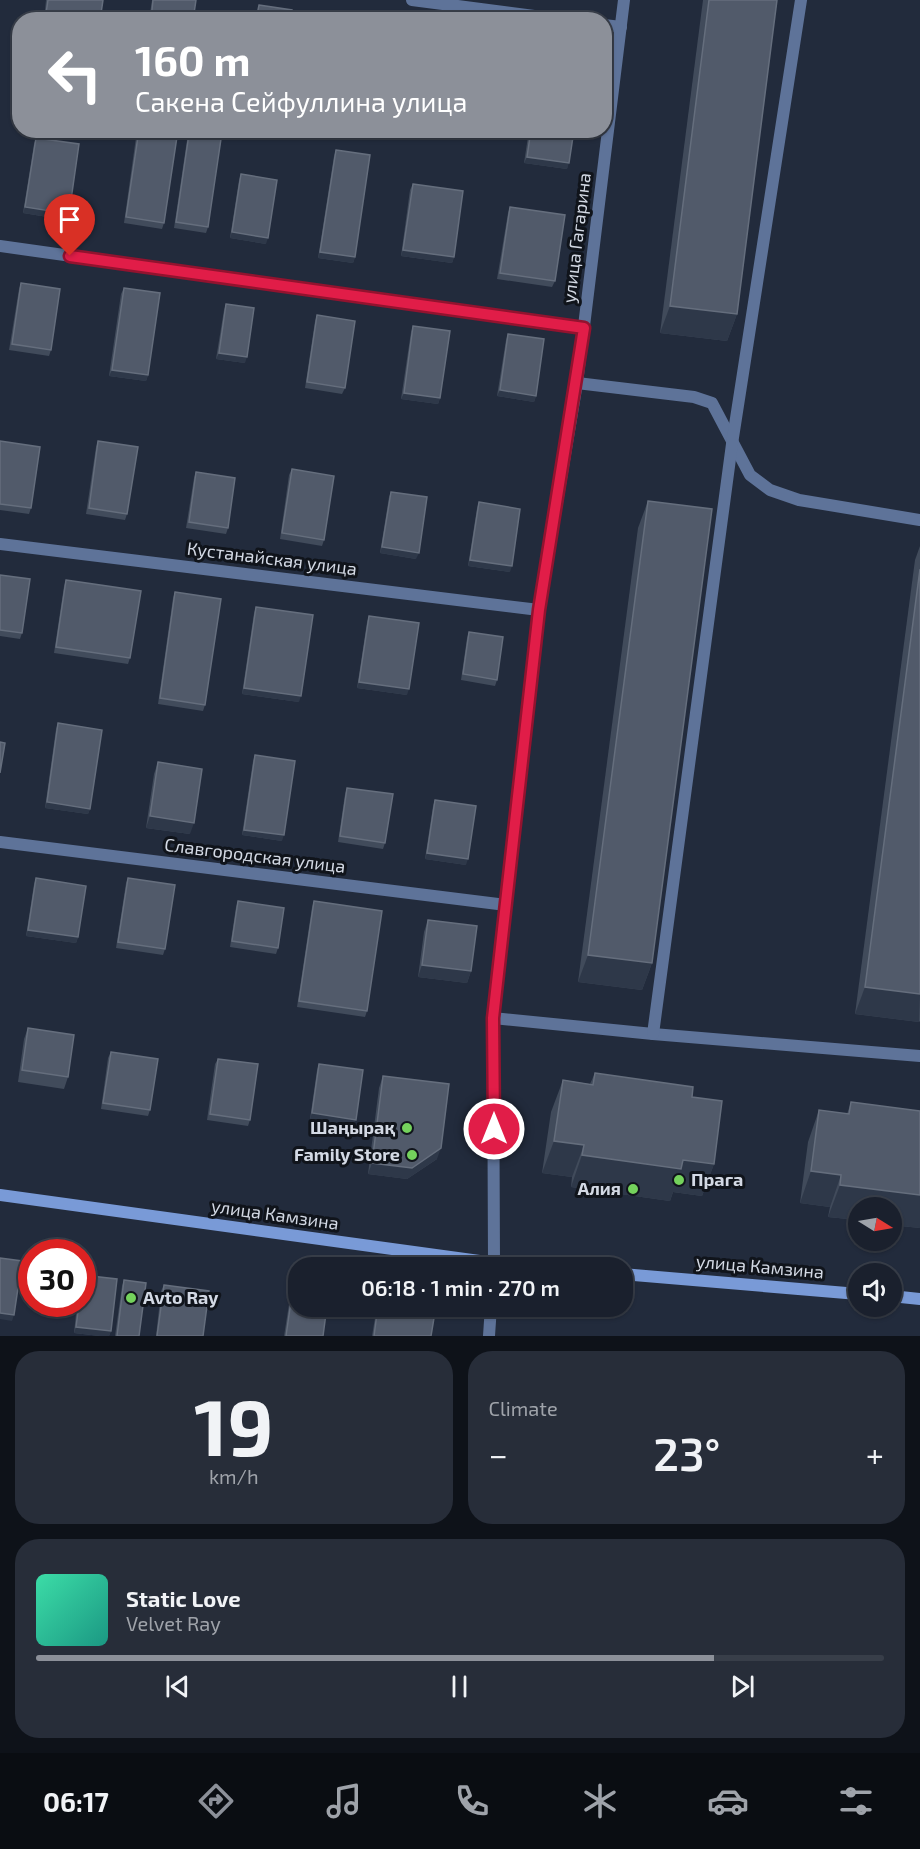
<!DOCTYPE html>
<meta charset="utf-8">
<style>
:root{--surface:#1a202d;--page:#272d39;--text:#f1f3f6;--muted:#9fa3aa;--line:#383e49;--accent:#8c9099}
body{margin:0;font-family:"Exo 2",sans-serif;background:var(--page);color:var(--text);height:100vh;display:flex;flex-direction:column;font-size:22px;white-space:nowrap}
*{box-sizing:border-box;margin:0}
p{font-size:20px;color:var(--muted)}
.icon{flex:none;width:33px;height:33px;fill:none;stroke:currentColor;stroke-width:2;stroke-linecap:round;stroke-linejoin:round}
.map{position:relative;height:1336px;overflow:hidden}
.details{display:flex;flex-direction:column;gap:15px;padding:15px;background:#0e1219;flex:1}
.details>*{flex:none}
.top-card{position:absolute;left:12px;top:12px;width:600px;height:126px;border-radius:24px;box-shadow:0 2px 4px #0004,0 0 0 2px var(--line);background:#8c9099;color:#fff;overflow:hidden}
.needle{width:39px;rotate:101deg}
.fabs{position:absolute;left:848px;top:1197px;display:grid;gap:12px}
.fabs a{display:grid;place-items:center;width:54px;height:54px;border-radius:50%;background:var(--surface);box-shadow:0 2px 4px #0004,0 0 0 2px var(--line);font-size:30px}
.speed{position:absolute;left:18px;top:1239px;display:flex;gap:12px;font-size:30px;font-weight:700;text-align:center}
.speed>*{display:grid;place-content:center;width:78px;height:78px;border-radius:50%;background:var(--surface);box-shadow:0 2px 4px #0004,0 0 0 2px var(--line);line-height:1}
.speed .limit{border:9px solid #d22;background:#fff;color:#111}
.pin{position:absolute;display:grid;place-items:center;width:51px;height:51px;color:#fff;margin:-62px -26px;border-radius:50% 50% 50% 0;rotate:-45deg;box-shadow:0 0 6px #0007}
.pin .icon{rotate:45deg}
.me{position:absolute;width:66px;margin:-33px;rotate:0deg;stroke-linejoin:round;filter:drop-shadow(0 0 4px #0008)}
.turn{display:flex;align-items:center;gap:21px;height:126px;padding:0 24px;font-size:27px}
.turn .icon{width:78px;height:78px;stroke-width:2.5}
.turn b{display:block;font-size:42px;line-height:51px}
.big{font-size:45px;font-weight:600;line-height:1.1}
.details .widget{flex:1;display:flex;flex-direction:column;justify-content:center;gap:9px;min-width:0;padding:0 21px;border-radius:24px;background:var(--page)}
.details .dial{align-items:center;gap:0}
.dial b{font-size:78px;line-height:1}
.song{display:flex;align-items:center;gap:18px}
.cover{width:72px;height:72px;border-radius:9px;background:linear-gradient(135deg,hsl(160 70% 55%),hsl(170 70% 35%))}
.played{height:6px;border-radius:3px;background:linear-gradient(90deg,var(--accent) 80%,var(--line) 80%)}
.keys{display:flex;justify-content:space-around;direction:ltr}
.heat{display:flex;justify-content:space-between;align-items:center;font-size:33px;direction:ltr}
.details .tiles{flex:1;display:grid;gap:15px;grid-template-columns:1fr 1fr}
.widget:last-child{grid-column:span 2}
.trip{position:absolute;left:288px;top:1257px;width:345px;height:60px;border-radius:24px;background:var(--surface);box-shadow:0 2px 4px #0004,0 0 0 2px var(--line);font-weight:600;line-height:60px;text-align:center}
.tabs{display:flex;height:96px;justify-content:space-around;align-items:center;background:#0a0d12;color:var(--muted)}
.tabs .icon{width:42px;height:42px}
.tabs .active{color:var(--accent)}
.tabs b{font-size:27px;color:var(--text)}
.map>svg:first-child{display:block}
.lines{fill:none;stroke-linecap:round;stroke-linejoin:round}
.service{stroke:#5e7399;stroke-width:12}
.minor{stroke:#5e7399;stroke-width:12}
.tertiary{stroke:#5e7399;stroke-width:12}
.secondary{stroke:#799ad7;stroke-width:12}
.wall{fill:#414b5b}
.shaded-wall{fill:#2e3849}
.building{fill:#515a6a;stroke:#656e7d;stroke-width:1.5}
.route-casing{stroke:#92132f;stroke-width:15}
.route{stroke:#e11d48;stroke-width:10}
.poi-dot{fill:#74d25c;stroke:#10141b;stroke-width:2}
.labels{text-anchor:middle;stroke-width:6;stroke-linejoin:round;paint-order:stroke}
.street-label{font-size:18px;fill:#d3d9e4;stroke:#10141b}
.poi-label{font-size:18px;font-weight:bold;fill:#d3d9e4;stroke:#10141b;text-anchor:end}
</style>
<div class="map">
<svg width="920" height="1336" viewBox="0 0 920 1336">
<rect width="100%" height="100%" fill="#222b3c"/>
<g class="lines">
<g class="service">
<path d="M577,383L694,397L712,403L750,475L770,490L799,500L920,520"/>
<path d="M493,1018L653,1034L920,1056"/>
<path d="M653,1034L732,444L801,0"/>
</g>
<g class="minor">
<path d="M412,0L565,20"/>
<path d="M604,25L621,27"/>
<path d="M0,246L584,328"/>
<path d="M0,544L539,610"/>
<path d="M0,842L506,905"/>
<path d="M494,1263L493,1018L539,610L577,383L624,0"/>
</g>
<path class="tertiary" d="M489,1336L491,1306"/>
<g class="secondary">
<path d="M0,1195L494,1263L546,1268"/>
<path d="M622,1274L858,1294"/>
<path d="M891,1296L920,1299"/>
</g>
</g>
<g class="wall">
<path d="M46,0H103L100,20H44Z"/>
<path d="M152,0H196L193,20H149Z"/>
<path d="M703,0H777L737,314L727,341L660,333Z"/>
<path d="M137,130H178L164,223L162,229L124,223Z"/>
<path d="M529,130H574L567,169L524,163Z"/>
<path d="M189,134L208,227L206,233L174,228L187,140Z"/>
<path d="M36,138L66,220L23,213L34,144Z"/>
<path d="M336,150L355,257L353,263L318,258L334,156Z"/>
<path d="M241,174L266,244L230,238L239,180Z"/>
<path d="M413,184L454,257L452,263L401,256L410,190Z"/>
<path d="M510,207L555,281L552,287L497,279L508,213Z"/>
<path d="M21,283L51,350L49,356L9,350L19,289Z"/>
<path d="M124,288L148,375L146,381L109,376L121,294Z"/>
<path d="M226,304L245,363L216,359L224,310Z"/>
<path d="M317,315L345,388L342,394L305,388L315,321Z"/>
<path d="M413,326L440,398L438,404L401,399L411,332Z"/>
<path d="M508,334L536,396L534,402L497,396L506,340Z"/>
<path d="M0,441L31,508L29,514L0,510Z"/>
<path d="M98,441L127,514L125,520L86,514L96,447Z"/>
<path d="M292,469L324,540L322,546L280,539L289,475Z"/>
<path d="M196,472L228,528L226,534L186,528L194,478Z"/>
<path d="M391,492L416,559L380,553L389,497Z"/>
<path d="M648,501L652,963L642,990L578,982L638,528Z"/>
<path d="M479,502L510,572L468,566L477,508Z"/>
<path d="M920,546V1021L919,1022L855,1014L915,560Z"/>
<path d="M0,575L22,633L20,639L0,636Z"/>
<path d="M66,580L130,658L128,664L54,653L64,586Z"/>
<path d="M175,592L205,705L203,711L158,704L173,598Z"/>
<path d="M256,607L299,702L242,694L254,613Z"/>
<path d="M369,616L407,695L357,688L367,622Z"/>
<path d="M469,632L497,680L495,686L461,680L467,638Z"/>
<path d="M58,723L90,809L88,814L45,808L56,729Z"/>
<path d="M255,755L282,841L242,835L253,761Z"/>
<path d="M158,762L190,834L146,828L154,774Z"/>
<path d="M347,788L385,843L383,849L338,842L345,794Z"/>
<path d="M435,800L466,865L425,859L433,806Z"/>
<path d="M36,878L78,937L76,943L26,936L34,884Z"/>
<path d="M128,878L165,949L163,955L116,948L126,883Z"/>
<path d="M238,901L278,948L276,954L230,947L236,907Z"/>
<path d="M314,901L367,1011L365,1017L297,1007L312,907Z"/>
<path d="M428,920L471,971L467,983L418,977L424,932Z"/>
<path d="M28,1028L68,1077L64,1089L18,1082L24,1039Z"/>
<path d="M111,1052L150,1110L148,1116L101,1109L108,1058Z"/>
<path d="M218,1059L250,1120L248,1126L207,1120L215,1064Z"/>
<path d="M319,1064L353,1126L310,1119L317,1070Z"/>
<path d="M595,1073L692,1097L714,1164L702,1196L673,1192L670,1201L571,1187L572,1177L542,1173L551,1112L563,1080L590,1084Z"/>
<path d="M383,1076L437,1159L407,1179L368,1174L379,1088Z"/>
<path d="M851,1102L920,1111V1228L891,1225L858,1208V1220L828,1217L830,1207L800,1203L808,1142L819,1110L847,1114Z"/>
<path d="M30,1254H32V1295L23,1293L27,1260Z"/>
<path d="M295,1273L323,1336H284L293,1279Z"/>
<path d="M124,1280L139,1336H115L122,1286Z"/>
<path d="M164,1285L203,1336H156L161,1291Z"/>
<path d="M77,1304H82L111,1331L109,1336H100L74,1333Z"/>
<path d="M377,1306H436L431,1336H372Z"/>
</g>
<g class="shaded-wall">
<path d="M527,157L569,163L567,169L524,163Z"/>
<path d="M25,207L69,214L66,220L23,213Z"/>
<path d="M232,232L268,238L266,244L230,238Z"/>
<path d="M403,250L454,257L452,263L401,256Z"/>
<path d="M320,252L355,257L353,263L318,258Z"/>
<path d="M670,306L737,314L727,341L660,333Z"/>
<path d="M219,353L247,357L245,363L216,359Z"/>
<path d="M112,370L148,375L146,381L109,376Z"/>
<path d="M500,390L536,396L534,402L497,396Z"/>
<path d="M404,393L440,398L438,404L401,399Z"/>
<path d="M382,547L419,553L416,559L380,553Z"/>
<path d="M470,560L512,566L510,572L468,566Z"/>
<path d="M359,682L409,689L407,695L357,688Z"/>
<path d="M244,688L301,696L299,702L242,694Z"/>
<path d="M47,802L90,809L88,814L45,808Z"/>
<path d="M150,816L194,823L190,834L146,828Z"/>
<path d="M244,830L284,835L282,841L242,835Z"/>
<path d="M427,853L468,859L466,865L425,859Z"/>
<path d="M28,930L78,937L76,943L26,936Z"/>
<path d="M588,955L652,963L642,990L578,982Z"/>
<path d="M422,965L471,971L467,983L418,977Z"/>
<path d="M865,987L920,994L919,1022L855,1014Z"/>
<path d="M312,1113L356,1120L353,1126L310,1119Z"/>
<path d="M554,1141L584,1145L572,1177L542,1173Z"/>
<path d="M441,1148L437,1159L407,1179L368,1174L372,1163Z"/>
<path d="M582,1155L683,1160L714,1164L702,1196L673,1192L670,1201L571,1187Z"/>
<path d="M811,1171L841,1175L830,1207L800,1203Z"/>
<path d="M840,1185L920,1195V1228L891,1225V1208H858V1220L828,1217Z"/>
<path d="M0,1313L14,1315L12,1321L0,1319Z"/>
<path d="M76,1327L111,1331L109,1336H100L74,1333Z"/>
</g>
<g class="building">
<path d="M48,0H103L100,20H45Z"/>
<path d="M153,0H196L193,20H151Z"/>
<path d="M709,0H777L737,314L670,306Z"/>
<path d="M259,5L292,10L291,20H256Z"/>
<path d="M493,16L517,20H492Z"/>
<path d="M139,130H178L164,223L126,217Z"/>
<path d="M531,130H574L569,163L527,157Z"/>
<path d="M189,134L221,139L208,227L176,222Z"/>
<path d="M36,138L79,144L69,214L25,207Z"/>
<path d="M336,150L370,155L355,257L320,252Z"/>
<path d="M241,174L277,180L268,238L232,232Z"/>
<path d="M413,184L463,191L454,257L403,250Z"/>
<path d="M510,207L565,215L555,281L500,273Z"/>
<path d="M21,283L60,289L51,350L12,344Z"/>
<path d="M124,288L160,293L148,375L112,370Z"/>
<path d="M226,304L254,308L247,357L219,353Z"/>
<path d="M317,315L355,321L345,388L307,382Z"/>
<path d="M413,326L450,331L440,398L404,393Z"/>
<path d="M508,334L544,339L536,396L500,390Z"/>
<path d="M0,441L40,447L31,508L0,504Z"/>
<path d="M98,441L138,447L127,514L89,508Z"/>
<path d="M292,469L334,476L324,540L282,533Z"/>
<path d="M196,472L235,478L228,528L189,522Z"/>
<path d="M391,492L427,497L419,553L382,547Z"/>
<path d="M648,501L712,509L652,963L588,955Z"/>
<path d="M479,502L520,509L512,566L470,560Z"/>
<path d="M920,569V994L865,987Z"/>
<path d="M0,575L30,579L22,633L0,630Z"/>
<path d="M66,580L141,591L130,658L56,647Z"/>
<path d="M175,592L221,599L205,705L160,698Z"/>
<path d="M256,607L313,615L301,696L244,688Z"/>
<path d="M369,616L419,623L409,689L359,682Z"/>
<path d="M469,632L503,637L497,680L463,674Z"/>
<path d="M58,723L102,730L90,809L47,802Z"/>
<path d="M0,742L5,743L0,773Z"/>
<path d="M255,755L295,761L284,835L244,830Z"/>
<path d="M158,762L202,769L194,823L150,816Z"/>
<path d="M347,788L393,794L385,843L340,836Z"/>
<path d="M435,800L476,806L468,859L427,853Z"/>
<path d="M36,878L86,886L78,937L28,930Z"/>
<path d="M128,878L175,885L165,949L118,942Z"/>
<path d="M238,901L284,908L278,948L232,941Z"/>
<path d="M314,901L382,911L367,1011L299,1001Z"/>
<path d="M428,920L477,926L471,971L422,965Z"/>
<path d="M28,1028L74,1035L68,1077L22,1070Z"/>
<path d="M111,1052L158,1059L150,1110L103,1103Z"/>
<path d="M218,1059L258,1064L250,1120L210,1114Z"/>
<path d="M319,1064L363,1070L356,1120L312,1113Z"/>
<path d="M595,1073L693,1087L692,1097L722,1101L714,1164L683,1160L681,1169L582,1155L584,1145L554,1141L563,1080L593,1085Z"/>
<path d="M383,1076L449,1084L441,1148L412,1168L372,1163Z"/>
<path d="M851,1102L920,1111V1195L840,1185L841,1175L811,1171L819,1110L849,1114Z"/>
<path d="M30,1254H32V1289L25,1288Z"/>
<path d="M0,1258L22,1261L14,1315L0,1313Z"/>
<path d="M295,1273L298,1274V1306H327L323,1336H286Z"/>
<path d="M82,1275L117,1279L111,1331L76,1327L79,1304H82Z"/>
<path d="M124,1280L146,1283L139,1336H117Z"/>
<path d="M164,1285L209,1291L203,1336H157Z"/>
<path d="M378,1306H436L431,1336H374Z"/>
</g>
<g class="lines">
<g class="route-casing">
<path id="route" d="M70,256L584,328L539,610L493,1018L494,1129"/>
</g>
<use href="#route" class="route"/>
</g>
<g class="poi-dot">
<circle cx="407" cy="1128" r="6"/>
<circle cx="412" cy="1155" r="6"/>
<circle cx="679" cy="1180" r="6"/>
<circle cx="633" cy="1189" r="6"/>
<circle cx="131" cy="1298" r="6"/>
</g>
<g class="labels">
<g class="street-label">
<text transform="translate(577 238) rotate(-83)" y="6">улица Гагарина</text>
<text transform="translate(272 559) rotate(7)" y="6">Кустанайская улица</text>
<text transform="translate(255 856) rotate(7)" y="6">Славгородская улица</text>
<text transform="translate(275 1215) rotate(8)" y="6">улица Камзина</text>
<text transform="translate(760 1267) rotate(5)" y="6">улица Камзина</text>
</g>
<g class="poi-label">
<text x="395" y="1134">Шаңырақ</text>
<text x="400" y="1161">Family Store</text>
<text x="691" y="1186" text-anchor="start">Прага</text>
<text x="621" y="1195">Алия</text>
<text x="143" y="1304" text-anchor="start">Avto Ray</text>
</g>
</g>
</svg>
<div class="fabs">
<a><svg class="needle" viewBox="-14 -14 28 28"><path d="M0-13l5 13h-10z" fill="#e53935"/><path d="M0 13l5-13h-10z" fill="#9fa3aa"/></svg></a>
<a><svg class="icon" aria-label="sound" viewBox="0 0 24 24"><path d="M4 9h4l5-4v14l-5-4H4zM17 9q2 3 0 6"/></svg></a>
</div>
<div class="speed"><div class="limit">30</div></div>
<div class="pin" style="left:70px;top:256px;background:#d93025"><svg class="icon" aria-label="arrive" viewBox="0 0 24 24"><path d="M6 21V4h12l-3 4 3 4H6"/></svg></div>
<svg class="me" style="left:494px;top:1129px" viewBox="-20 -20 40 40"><circle r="17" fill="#e11d48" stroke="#fff" stroke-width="3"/><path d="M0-11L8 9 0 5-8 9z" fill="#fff"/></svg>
<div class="trip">06:18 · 1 min · 270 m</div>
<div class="top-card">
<div class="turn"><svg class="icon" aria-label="left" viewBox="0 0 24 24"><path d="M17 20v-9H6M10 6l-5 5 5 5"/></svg><div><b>160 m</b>Сакена Сейфуллина улица</div></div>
</div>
</div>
<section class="details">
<div class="tiles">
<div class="widget dial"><b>19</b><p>km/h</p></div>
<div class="widget"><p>Climate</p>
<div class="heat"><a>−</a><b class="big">23°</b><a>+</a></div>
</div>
<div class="widget">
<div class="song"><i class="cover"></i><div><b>Static Love</b><p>Velvet Ray</p></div></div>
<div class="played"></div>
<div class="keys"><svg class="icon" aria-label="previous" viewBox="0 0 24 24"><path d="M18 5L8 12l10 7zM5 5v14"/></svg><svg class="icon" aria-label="pause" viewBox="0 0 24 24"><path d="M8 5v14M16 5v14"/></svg><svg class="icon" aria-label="next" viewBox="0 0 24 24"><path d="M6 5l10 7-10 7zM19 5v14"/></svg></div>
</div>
</div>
</section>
<nav class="tabs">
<b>06:17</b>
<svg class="icon active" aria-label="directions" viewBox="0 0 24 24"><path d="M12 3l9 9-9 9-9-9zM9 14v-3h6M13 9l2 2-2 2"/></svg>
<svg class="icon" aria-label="music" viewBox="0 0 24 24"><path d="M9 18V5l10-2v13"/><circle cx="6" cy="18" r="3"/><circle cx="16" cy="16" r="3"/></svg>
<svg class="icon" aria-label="phone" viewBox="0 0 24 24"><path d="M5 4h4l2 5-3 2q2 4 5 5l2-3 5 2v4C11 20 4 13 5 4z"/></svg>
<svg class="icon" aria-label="climate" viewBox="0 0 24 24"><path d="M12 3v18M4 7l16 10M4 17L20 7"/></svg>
<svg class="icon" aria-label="car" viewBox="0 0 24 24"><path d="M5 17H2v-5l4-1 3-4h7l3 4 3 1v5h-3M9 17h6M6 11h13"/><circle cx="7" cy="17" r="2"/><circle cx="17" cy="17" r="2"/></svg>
<svg class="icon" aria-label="filters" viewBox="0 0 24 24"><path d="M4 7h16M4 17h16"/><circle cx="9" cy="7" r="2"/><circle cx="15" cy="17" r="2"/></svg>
</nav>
